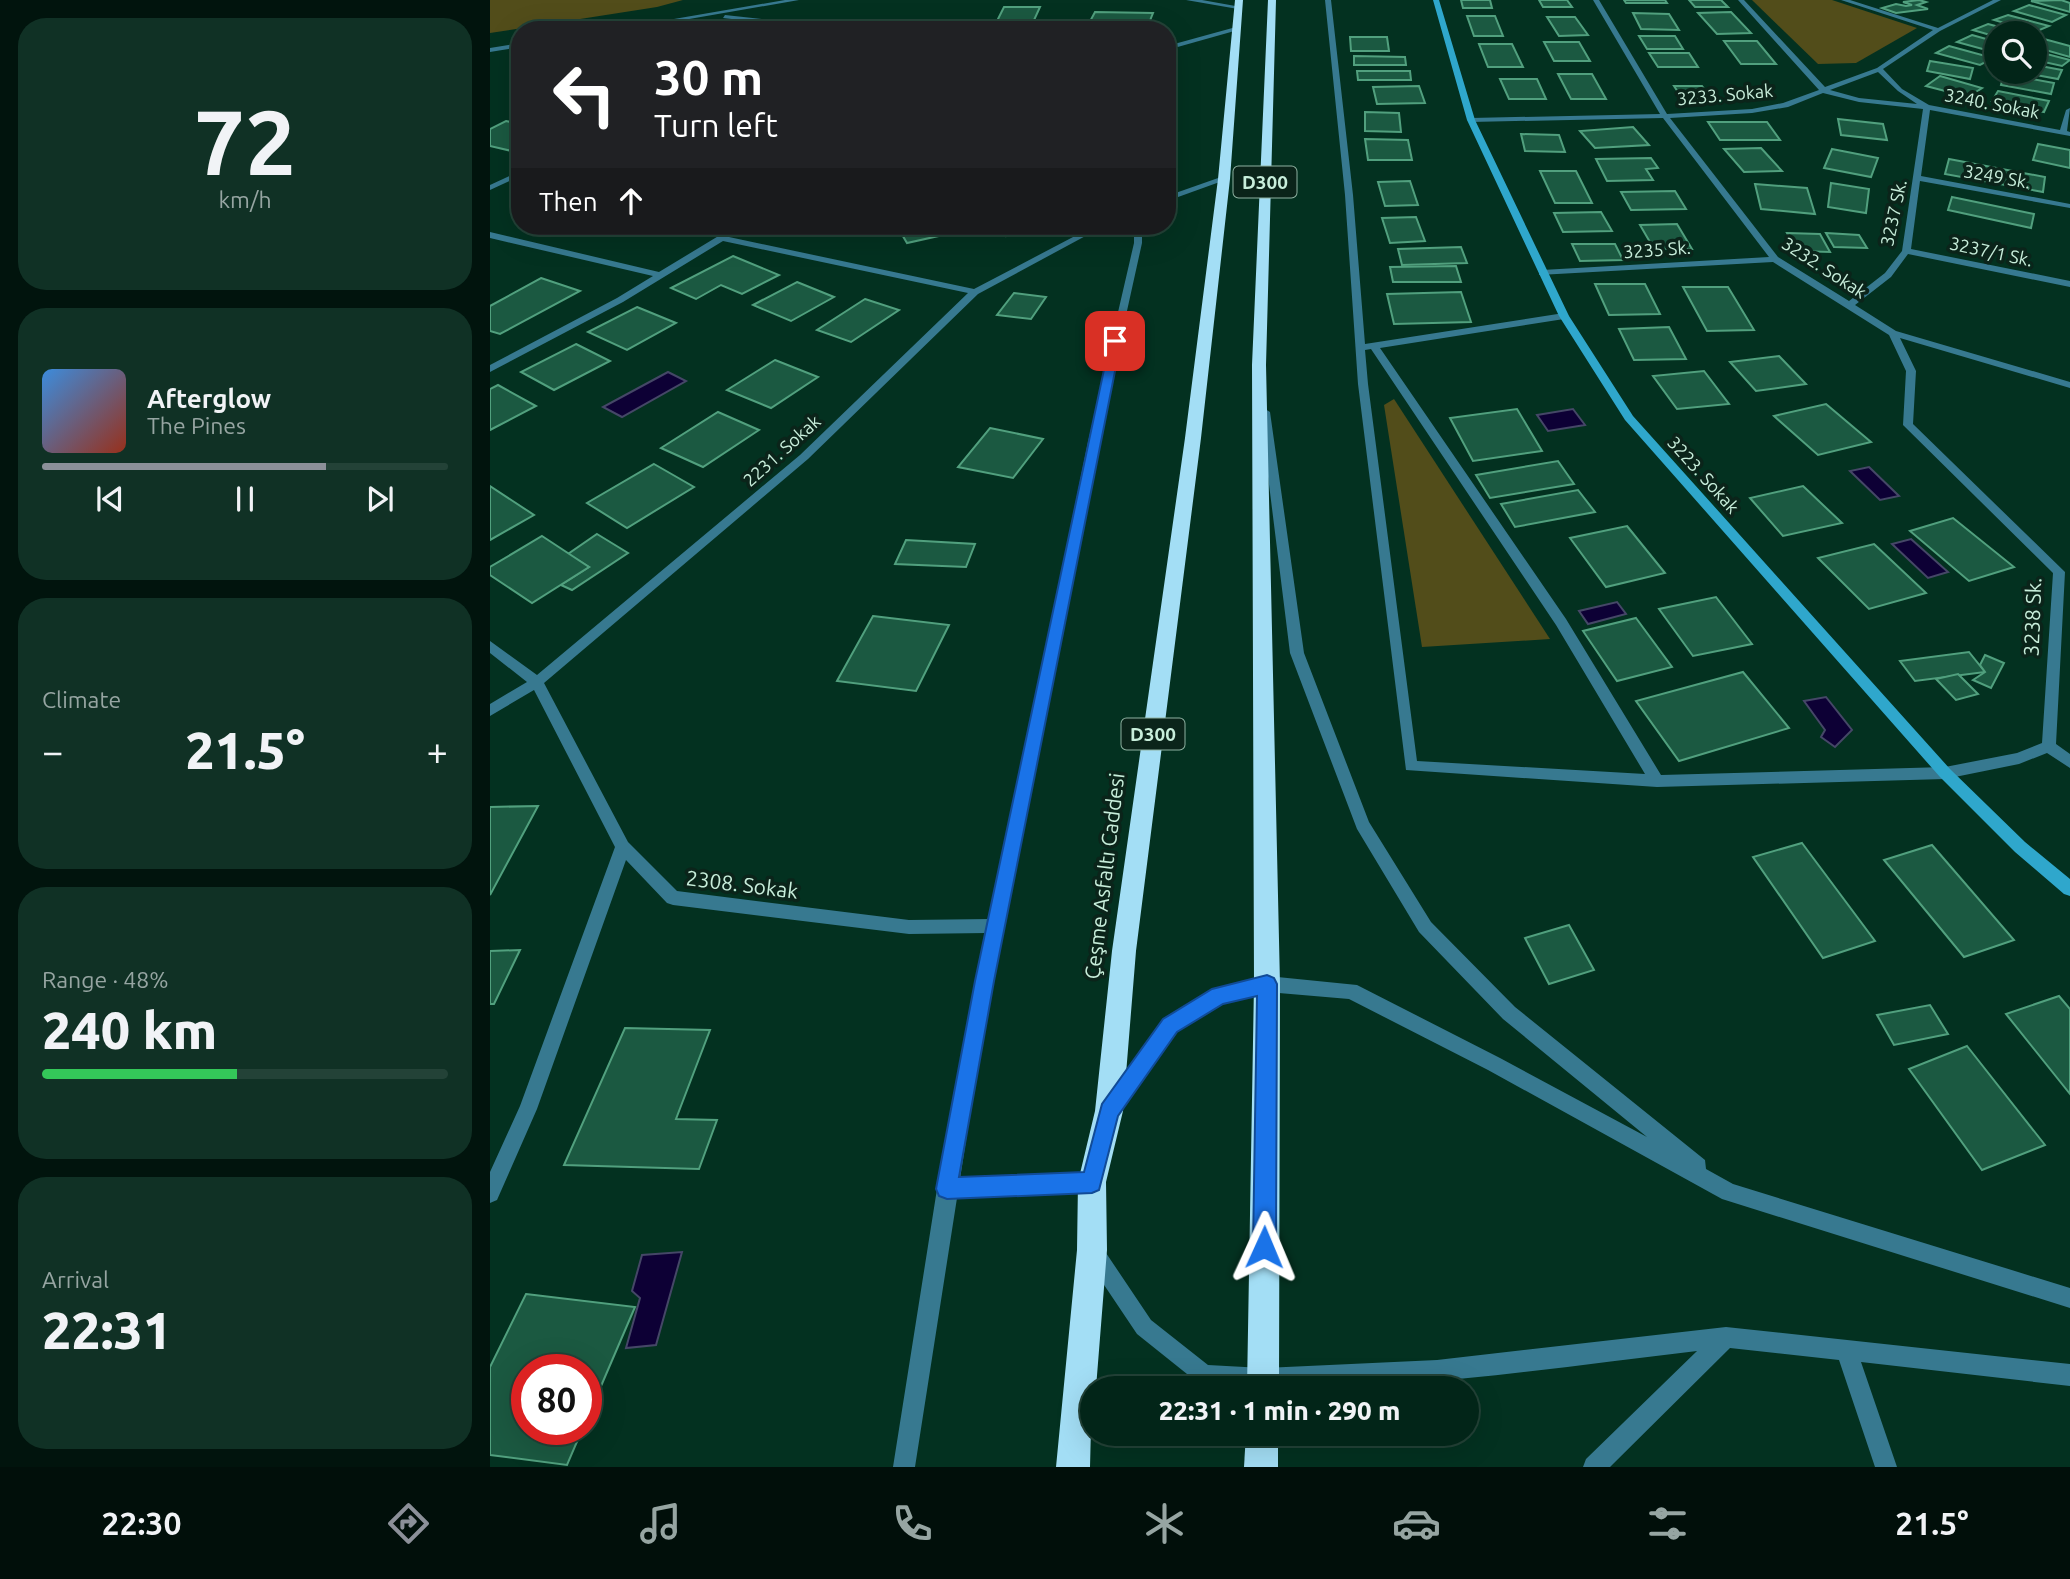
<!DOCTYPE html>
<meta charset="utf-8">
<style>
:root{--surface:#022518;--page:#103125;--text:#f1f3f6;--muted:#96a5a2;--line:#234237;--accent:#8c9099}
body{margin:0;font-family:Ubuntu,sans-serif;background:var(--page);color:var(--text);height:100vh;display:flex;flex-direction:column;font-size:26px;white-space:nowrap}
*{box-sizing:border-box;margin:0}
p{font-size:23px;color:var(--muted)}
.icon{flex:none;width:38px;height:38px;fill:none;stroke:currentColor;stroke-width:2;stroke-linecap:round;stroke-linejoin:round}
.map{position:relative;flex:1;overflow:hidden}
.sheet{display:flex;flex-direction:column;gap:18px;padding:18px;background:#01140d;width:490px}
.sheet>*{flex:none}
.guide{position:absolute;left:21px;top:21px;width:665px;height:214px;border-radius:28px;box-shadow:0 7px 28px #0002,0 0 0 2px var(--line);background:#202124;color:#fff;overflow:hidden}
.controls{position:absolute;left:1494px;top:21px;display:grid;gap:14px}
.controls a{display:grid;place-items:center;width:63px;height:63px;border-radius:50%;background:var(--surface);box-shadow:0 7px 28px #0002,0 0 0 2px var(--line);font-size:35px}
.speed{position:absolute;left:21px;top:1354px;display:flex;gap:14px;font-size:35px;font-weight:700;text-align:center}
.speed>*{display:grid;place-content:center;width:91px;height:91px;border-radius:50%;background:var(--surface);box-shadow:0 7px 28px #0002,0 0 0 2px var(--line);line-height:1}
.speed .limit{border:10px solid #d22;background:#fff;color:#111}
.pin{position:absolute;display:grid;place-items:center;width:60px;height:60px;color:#fff;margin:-30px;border-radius:14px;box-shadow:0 4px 10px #0006}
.me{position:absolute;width:77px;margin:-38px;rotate:1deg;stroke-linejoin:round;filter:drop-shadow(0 0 5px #0008)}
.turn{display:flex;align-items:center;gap:24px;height:147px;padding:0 28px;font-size:32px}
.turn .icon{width:91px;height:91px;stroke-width:2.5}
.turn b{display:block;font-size:49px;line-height:60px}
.then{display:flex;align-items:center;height:66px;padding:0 28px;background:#0003;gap:14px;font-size:26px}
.big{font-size:52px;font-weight:800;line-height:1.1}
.sheet .widget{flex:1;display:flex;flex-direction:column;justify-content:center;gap:10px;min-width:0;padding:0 24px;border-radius:28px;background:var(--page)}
.sheet .dial{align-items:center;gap:0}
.dial b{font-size:91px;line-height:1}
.song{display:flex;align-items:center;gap:21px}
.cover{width:84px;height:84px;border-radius:10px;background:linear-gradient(135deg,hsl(210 70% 55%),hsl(10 70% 35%))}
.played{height:7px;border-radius:4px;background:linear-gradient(90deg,var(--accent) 70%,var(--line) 70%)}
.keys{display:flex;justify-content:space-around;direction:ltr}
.heat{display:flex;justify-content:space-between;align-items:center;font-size:38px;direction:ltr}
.charge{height:10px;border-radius:5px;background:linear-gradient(90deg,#34c759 48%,var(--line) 0)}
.trip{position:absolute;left:590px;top:1376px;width:399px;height:70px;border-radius:35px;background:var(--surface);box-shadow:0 7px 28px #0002,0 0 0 2px var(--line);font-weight:800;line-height:70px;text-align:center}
.menu{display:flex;height:112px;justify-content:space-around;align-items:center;background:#010f0a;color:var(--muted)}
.menu .icon{width:49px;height:49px}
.menu .selected{color:var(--accent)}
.menu b{font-size:32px;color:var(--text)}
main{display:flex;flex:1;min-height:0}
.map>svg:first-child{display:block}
.green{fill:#524d1a}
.water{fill:#0d0035;stroke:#454767;stroke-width:2}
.building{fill:#1b5941;stroke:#51a07e;stroke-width:2}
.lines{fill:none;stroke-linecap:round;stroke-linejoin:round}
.lane{fill:#377990;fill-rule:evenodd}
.street{fill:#377990;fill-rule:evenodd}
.secondary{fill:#2fa7cc;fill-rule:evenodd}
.highway{fill:#a3def5;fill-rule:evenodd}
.route{fill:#1a73e8;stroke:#114b97;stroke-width:2}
.labels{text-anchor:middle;stroke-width:7;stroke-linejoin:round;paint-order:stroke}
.far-street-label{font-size:18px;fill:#c8eedb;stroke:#0b241a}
.shield{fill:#0b241a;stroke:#8fb1a1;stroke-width:2}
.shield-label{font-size:19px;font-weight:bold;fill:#c8eedb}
.street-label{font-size:21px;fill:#c8eedb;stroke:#0b241a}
</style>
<main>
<section class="sheet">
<div class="widget dial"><b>72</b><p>km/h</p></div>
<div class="widget">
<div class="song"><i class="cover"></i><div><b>Afterglow</b><p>The Pines</p></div></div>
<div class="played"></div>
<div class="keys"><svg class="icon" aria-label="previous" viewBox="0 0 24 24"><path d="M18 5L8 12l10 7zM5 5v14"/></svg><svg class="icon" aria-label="pause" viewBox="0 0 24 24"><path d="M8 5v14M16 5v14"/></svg><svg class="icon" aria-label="next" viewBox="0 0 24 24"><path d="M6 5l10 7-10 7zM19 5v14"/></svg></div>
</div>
<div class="widget"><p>Climate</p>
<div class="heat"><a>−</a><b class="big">21.5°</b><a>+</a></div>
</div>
<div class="widget"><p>Range · 48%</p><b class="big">240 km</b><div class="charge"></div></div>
<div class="widget"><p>Arrival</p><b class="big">22:31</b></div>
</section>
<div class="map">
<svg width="1580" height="1467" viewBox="0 0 1580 1467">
<rect width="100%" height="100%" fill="#033120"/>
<g class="green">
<path d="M0,0H193L167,7L0,33Z"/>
<path d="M1262,0H1342L1427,28L1366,63L1328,64Z"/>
<path d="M904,399L1060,639L932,647L894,405Z"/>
</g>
<g class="water">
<path d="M178,372L196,381L132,417L113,407Z"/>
<path d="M1083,409L1095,425L1058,431L1047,415Z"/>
<path d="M1379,467L1409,496L1390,500L1360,471Z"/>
<path d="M1421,539L1458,572L1438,578L1402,544Z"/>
<path d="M1127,602L1136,614L1098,624L1089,611Z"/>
<path d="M1336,697L1362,730L1345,747L1331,737L1335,730L1314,701Z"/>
<path d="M192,1252L166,1345L136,1348L150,1298L142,1291L152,1255Z"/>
</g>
<g class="building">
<path d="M971,0H1000L1002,8H973Z"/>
<path d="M1049,0H1077L1082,7H1053Z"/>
<path d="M1134,0H1175L1177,3H1136Z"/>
<path d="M1199,0H1231L1238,7H1205Z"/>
<path d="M1429,0L1436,2L1427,5L1438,9L1406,13L1392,8L1406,4L1416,6L1422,5L1413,2Z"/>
<path d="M1571,0L1580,3V12L1541,1Z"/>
<path d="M1539,5L1576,15L1562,22L1524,11Z"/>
<path d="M514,7H550L540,29H503Z"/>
<path d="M605,12L663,13L657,28L597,27Z"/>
<path d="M1241,12L1261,33L1227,34L1208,13Z"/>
<path d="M1143,13L1179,14L1189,30L1151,29Z"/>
<path d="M1518,15L1559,26L1545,32L1504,20Z"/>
<path d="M977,16H1005L1013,36H984Z"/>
<path d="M1057,17H1085L1098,35L1069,36Z"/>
<path d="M544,23H581L578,30L540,29Z"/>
<path d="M1498,24L1532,33H1507V37L1483,30Z"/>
<path d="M1482,35L1507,42V53L1467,42Z"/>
<path d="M1149,36H1185L1193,49H1157Z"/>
<path d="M860,37H897L899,51H861Z"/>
<path d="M1554,39L1580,46V57L1545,47V43Z"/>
<path d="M1234,41H1267L1286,64H1251Z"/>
<path d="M1054,42H1089L1100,61H1064Z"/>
<path d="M989,44H1022L1033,67H998Z"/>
<path d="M1459,46L1503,58L1490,65L1446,53Z"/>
<path d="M1545,51L1580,60L1572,66L1545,60Z"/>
<path d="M1159,53H1199L1208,67H1168Z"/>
<path d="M864,56L915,57L916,65H864Z"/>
<path d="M1440,61L1483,68L1480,79L1437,71Z"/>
<path d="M1545,65L1572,70L1568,79L1530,72H1545Z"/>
<path d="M867,71H920L921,80H868Z"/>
<path d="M1068,74H1102L1116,99H1081Z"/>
<path d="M1514,74L1564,83L1561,94L1511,85Z"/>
<path d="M1450,76L1492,88L1478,97L1436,86Z"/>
<path d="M1010,79H1047L1056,99H1019Z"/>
<path d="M929,86L935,103L887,104L883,87Z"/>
<path d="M1184,86H1212L1221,98H1192Z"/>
<path d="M1508,91L1559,101L1554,112L1502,101Z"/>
<path d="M875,112L909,113L911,132L875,131Z"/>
<path d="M1348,119L1393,124L1397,140L1351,135Z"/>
<path d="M16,121L30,124V150L26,152L0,146V129Z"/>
<path d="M1218,122H1277L1290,140H1230Z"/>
<path d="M1143,127L1159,145L1105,148L1090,131Z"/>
<path d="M1031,134L1069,135L1075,152L1035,151Z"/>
<path d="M875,139L918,140L922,160H878Z"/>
<path d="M1548,144L1580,150V168L1543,160Z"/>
<path d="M1271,148L1292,171L1254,172L1234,149Z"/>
<path d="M1342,149L1388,158L1381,177L1334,168Z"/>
<path d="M1161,158L1168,168L1156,169L1163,180L1117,181L1106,159Z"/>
<path d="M1459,159L1555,177L1553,192L1455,174Z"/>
<path d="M1050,171H1086L1102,203H1065Z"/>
<path d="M920,181L928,205L895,206L888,182Z"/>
<path d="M1341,183L1379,189L1376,213L1338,207Z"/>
<path d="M1265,184L1317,188L1325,214L1271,209Z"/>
<path d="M1185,191L1196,209L1141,210L1131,192Z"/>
<path d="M1462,197L1544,214L1541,228L1458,210Z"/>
<path d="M1111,212L1122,231L1073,232L1064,213Z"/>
<path d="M926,217L935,241L900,243L892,218Z"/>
<path d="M1187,224L1202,249H1164L1150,225Z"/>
<path d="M407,226H468L471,231L417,243Z"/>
<path d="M507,226H553L516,236Z"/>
<path d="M1297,233L1330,234L1340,252L1307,251Z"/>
<path d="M1336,233L1369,235L1377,248L1344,247Z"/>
<path d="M1082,244H1125L1133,260L1090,261Z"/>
<path d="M971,247L977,263L912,265L908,249Z"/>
<path d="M243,256L289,275L252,294L231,285L206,299L181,288Z"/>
<path d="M966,266L971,282H903L900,267Z"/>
<path d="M51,278L90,291L10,334L0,331V306Z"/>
<path d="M307,282L344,297L301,321L263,305Z"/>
<path d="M1105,284H1155L1170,314L1119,315Z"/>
<path d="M1193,287H1238L1264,330L1217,331Z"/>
<path d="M971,292L981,322L904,324L897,294Z"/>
<path d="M524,293L556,297L541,319L507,315Z"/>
<path d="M375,299L409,310L361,342L327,330Z"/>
<path d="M147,307L186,323L137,350L98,332Z"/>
<path d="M1179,327L1196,359L1144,360L1129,329Z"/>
<path d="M86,344L120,361L64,390L31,372Z"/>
<path d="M1289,356L1316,384L1266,391L1240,362Z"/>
<path d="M285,360L328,377L281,408L237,390Z"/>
<path d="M1214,371L1239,404L1187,409L1163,376Z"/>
<path d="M8,385L46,406L0,430V389Z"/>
<path d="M1336,404L1381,442L1328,455L1284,416Z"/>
<path d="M1027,409L1052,451L983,461L960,418Z"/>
<path d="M228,412L269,430L213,467L171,448Z"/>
<path d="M500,428L553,439L523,478L468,467Z"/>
<path d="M1068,461L1084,484L1000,498L986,475Z"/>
<path d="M164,464L204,487L137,528L97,503Z"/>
<path d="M0,486L44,515L0,540Z"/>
<path d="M1313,486L1352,523L1293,536L1260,498Z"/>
<path d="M1088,490L1105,512L1025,527L1011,504Z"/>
<path d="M1463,518L1524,567L1479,581L1420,531Z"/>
<path d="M1137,526L1175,573L1116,587L1080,538Z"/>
<path d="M107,534L138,553L82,590L71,585L99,567L78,554Z"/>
<path d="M52,536L99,567L42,603L0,575V567Z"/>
<path d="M416,540L485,544L476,567L405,564Z"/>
<path d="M1384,544L1436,593L1379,609L1328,558Z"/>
<path d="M1226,597L1262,644L1203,656L1169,609Z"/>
<path d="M383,616L459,625L426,691L347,681Z"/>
<path d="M1146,618L1182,667L1127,681L1093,631Z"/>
<path d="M1479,652L1495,672L1425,681L1410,661Z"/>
<path d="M1495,655L1514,663L1501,688L1483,680L1495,672L1490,665Z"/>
<path d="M1253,672L1299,728L1189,761L1146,701Z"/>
<path d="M1468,674L1488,694L1466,700L1446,679Z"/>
<path d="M48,806L0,895V807Z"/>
<path d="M1312,843L1385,941L1333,958L1263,857Z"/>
<path d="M1442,845L1524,940L1474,957L1394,860Z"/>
<path d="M1079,925L1104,970L1059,984L1035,938Z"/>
<path d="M30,950L4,1004H0V951Z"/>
<path d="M1569,996L1580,1009V1094L1516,1014Z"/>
<path d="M1440,1005L1458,1034L1404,1045L1387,1015Z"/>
<path d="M135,1028L220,1030L186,1119L227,1120L209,1169L74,1165Z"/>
<path d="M1477,1046L1555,1145L1492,1170L1419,1069Z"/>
<path d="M36,1294L145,1307L96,1421V1370H37V1430H92L77,1465L0,1455V1367Z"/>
</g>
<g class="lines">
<path class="lane" d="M696,0H712L751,7L748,9Z"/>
<g class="street">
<path d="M295,0H309L136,30H120Z"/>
<path d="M835,0H841L863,195L875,344L1074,313L1079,316L1074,319L890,348L1076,619L1171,775L1455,767L1527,753L1552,743L1563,573L1413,425L1416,371L1399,335L1283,262L1049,275V271L1052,270L1279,257L1173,118L981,122L977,120L981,118L1170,114L1103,0H1109L1177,114L1262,109L1293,103L1329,90L1248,0H1254L1335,87L1387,68L1443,30L1351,0H1360L1448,28L1503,0H1511L1450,31L1393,69L1412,89L1439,105L1570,130L1576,110L1580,108L1577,131L1580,132V136L1440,110L1431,176L1580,204V208L1430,181L1421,249L1580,281V287L1418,254L1401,277L1365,305L1406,331L1580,382V388L1410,338L1426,371L1423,424L1575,572L1566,744L1580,754V768L1557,753L1529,764L1455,779L1167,787L916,770L868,384L855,195ZM1388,72L1408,91L1427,104L1369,98L1340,90ZM1333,93L1369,102L1433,109L1412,251L1395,273L1359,301L1288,257L1180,118L1262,113L1298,107ZM881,349L1066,625L1155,774L927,761L878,384L875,350Z"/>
<path d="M235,15L354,28L357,30H335L233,18Z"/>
<path d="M746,27L748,30L677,50V46Z"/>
<path d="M30,43V47L0,52V48Z"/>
<path d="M30,171V176L0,190V185Z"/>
<path d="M731,177L738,179L677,201V196Z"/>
<path d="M245,226H255L239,237L484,289L604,226H614L488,294L318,459L54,683L138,842L187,891L419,920L500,919L598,442L644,243V226H652V243L608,442L488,1063L470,1179L602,1173L609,1175L611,1182L609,1189L602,1191L467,1198L425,1467H403L447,1189L497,933L419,934L183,905L177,903L136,860L47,1109L7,1200L0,1203V1172L30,1106L125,847L44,690L0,716V704L37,682L0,653V641L47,675L310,455L478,293L233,241L133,302L0,372V365L127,298L163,276L0,238V232L169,272Z"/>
<path d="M775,409L780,412L814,653L879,822L941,922L1025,1007L1215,1160L1216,1169L1243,1184L1580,1288V1308L1232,1199L998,1070L859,999L777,992L733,1003L686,1032L632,1107L626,1110L620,1107L617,1101L620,1095L674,1020L723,990L777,976L867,985L1010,1058L1157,1137L1013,1019L929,932L867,829L800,653L770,412Z"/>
<path d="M605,1244L612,1247L661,1320L718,1365L773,1368L947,1360L1236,1327L1580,1364V1386L1371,1362L1407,1467H1385L1349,1360L1240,1348L1120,1467H1093L1096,1459L1207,1351C1044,1370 879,1397 714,1386L707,1382L647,1334L598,1261L595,1254L598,1247Z"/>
</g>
<path class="secondary" d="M943,0H949L985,120L1079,316L1143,416L1460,769L1535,842L1580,879V896L1574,894L1525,852L1450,777L1135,420L1069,316L977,120Z"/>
<g class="highway">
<path d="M745,0H753L740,179L711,438L646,951L633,1111L616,1182L617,1250L606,1388H602L600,1467H566L587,1250L588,1182L605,1111L622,951L695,438L728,179Z"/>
<path d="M778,0H786L776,365L790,984L789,1388H757L764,984L762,365Z"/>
<path d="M756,1433H788V1467H754Z"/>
</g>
</g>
<path class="route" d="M625,337L631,341L504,981L469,1177L594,1172L612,1104L673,1019L722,989L777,975L784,978L787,984L786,1247L782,1255L774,1259L766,1255L763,1247L767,996L733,1004L687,1032L628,1116L609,1190L602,1193L457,1199L449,1196L446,1189L485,981L620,341Z"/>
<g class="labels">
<g class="far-street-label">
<text transform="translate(1235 95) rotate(-5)" y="6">3233. Sokak</text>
<text transform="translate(1502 104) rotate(11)" y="6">3240. Sokak</text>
<text transform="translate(1507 177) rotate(10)" y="6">3249 Sk.</text>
<text transform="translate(1404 213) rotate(-78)" y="6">3237 Sk.</text>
<text transform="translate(1167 250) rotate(-4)" y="6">3235 Sk.</text>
<text transform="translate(1501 252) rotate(12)" y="6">3237/1 Sk.</text>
<text transform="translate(1334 268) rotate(33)" y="6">3232. Sokak</text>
<text transform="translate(292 451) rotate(-42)" y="6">2231. Sokak</text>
<text transform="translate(1213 475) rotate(48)" y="6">3223. Sokak</text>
</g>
<g class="shield">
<rect x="743.5" y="166.5" width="63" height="31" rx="5"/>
<rect x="631.5" y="718.5" width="63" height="31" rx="5"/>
</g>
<g class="shield-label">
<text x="775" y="189">D300</text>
<text x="663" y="741">D300</text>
</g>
<g class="street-label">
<text transform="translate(1543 617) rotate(-88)" y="7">3238 Sk.</text>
<text transform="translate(615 876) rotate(-83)" y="7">Çeşme Asfaltı Caddesi</text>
<text transform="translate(252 885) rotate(7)" y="7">2308. Sokak</text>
</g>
</g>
</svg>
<div class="controls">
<a><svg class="icon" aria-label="search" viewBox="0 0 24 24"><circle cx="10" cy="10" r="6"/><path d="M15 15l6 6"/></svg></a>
</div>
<div class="speed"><div class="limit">80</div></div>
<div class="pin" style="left:625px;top:341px;background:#d93025"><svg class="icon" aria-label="arrive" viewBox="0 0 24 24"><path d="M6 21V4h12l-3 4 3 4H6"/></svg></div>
<svg class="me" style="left:774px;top:1247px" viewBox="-20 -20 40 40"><path d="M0-17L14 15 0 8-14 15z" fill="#1a73e8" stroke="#fff" stroke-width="4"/></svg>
<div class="trip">22:31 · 1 min · 290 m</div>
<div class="guide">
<div class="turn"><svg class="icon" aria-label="left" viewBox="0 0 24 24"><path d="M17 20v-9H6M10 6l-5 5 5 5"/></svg><div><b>30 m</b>Turn left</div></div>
<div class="then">Then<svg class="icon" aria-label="ahead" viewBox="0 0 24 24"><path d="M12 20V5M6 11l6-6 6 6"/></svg></div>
</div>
</div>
</main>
<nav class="menu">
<b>22:30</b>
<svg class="icon selected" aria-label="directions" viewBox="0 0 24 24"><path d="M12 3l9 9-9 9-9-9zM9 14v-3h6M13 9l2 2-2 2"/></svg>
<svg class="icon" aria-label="music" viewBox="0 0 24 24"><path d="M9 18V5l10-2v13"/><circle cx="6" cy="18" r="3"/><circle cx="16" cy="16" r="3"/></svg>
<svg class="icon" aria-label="phone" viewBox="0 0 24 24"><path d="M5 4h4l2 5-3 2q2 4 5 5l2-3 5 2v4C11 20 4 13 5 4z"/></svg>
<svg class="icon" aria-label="climate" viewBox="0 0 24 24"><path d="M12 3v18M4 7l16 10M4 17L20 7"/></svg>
<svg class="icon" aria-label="car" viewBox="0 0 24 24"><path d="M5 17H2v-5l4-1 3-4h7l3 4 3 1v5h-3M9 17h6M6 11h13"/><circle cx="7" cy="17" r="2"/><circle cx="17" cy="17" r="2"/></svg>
<svg class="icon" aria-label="filters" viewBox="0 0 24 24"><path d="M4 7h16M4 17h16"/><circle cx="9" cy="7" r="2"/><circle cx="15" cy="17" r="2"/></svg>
<b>21.5°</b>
</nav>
